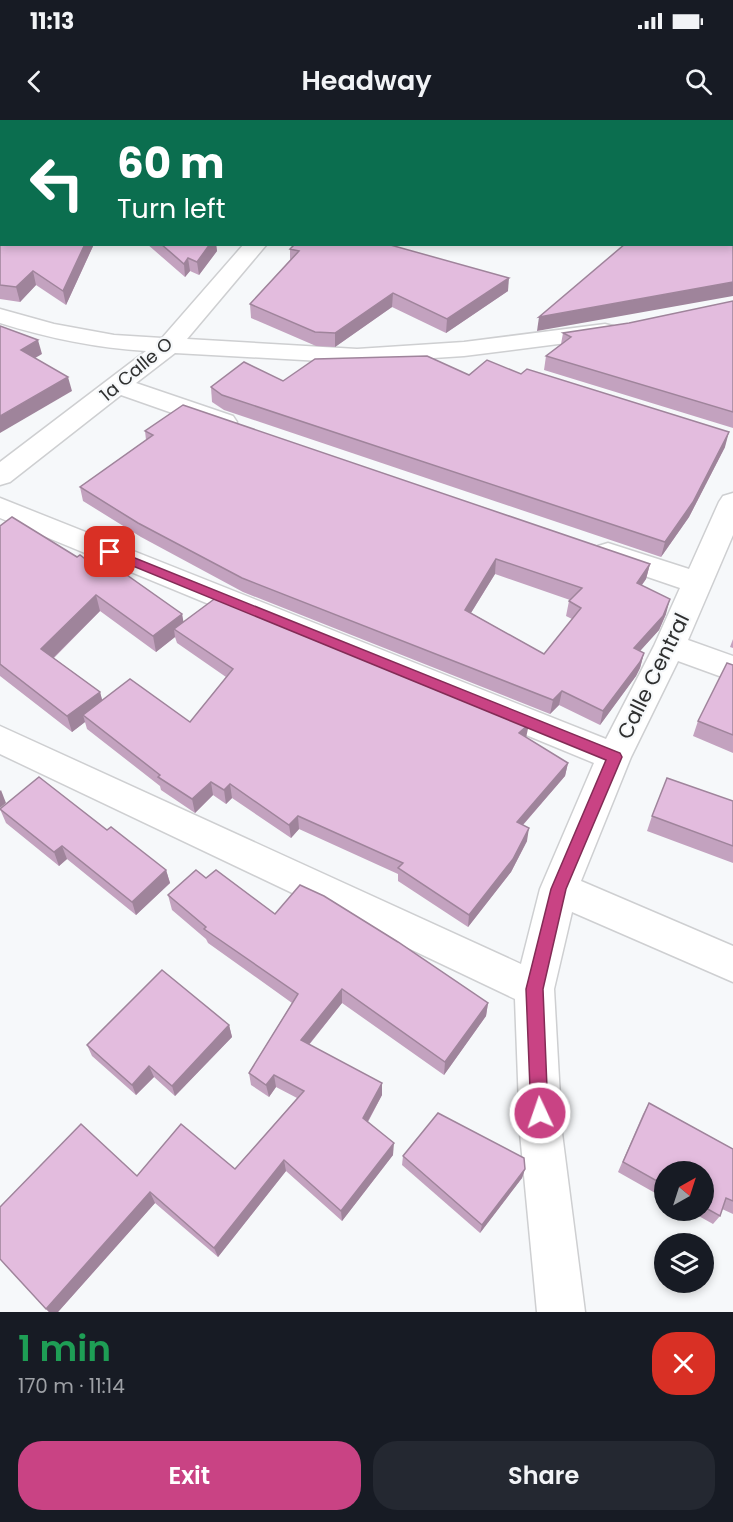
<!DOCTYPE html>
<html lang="en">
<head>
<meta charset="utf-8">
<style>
  :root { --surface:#171b24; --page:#242831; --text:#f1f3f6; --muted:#9ea1a6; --accent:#c94384 }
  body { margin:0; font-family:Poppins,sans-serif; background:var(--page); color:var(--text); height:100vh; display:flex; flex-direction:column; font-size:22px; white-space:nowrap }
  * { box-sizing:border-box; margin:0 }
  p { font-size:20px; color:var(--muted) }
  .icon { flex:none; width:33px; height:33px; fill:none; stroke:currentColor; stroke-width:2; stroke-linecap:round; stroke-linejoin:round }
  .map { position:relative; height:1192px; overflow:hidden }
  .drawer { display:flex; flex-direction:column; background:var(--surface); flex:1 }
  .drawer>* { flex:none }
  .banner { position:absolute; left:0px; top:0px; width:734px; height:126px; box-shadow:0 3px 9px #0003; background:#0b6e4f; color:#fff; overflow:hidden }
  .needle { width:39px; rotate:39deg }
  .fabs { position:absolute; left:654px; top:1041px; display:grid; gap:12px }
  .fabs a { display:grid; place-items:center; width:60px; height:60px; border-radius:50%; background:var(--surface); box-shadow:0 3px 9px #0003; font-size:30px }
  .pin { position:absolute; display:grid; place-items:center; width:51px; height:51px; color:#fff; margin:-26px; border-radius:12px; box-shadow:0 3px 9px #0006 }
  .me { position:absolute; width:66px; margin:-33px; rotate:357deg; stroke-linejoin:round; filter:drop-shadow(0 0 4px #0008) }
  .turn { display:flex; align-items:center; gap:21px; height:126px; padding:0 18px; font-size:27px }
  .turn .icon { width:78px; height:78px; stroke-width:2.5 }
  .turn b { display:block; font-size:42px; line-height:51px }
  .round { display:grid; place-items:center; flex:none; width:63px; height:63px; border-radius:24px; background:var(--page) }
  .head { display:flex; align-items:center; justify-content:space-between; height:102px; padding:0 18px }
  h1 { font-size:36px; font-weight:600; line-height:45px; color:#1e9e55 }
  .action { display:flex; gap:12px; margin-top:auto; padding:12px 18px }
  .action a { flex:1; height:69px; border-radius:24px; background:var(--accent); color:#fff; font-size:24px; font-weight:600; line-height:69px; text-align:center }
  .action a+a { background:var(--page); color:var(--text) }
  .status { display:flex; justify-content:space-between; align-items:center; height:42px; padding:0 30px; background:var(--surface); direction:ltr }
  .status svg { height:16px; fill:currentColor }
  header { display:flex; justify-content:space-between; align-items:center; height:78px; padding:0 18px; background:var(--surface); font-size:27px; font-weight:600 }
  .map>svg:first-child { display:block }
</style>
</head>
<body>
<div class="status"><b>11:13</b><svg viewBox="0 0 49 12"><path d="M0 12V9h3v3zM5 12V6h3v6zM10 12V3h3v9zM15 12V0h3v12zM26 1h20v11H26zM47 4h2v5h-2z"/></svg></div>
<header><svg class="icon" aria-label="back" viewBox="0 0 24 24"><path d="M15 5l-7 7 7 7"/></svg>Headway<svg class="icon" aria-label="search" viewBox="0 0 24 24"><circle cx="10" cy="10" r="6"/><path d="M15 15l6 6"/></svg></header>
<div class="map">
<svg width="733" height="1192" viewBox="0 0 733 1192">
  <rect width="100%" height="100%" fill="#f6f8fa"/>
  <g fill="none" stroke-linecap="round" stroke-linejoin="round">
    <defs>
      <g id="minor">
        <polygon points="98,0 126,0 127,2 99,2"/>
        <polygon points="294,0 312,0 293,2"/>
        <rect x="0" y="56" width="2" height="12"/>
        <polygon points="733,57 733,70 732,70 732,57"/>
        <path d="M 244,124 L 267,124 L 187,219 L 357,229 L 464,222 L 605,204 L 613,206 L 617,211 L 613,216 L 605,218 L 464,236 L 357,243 L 175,233 L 136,263 L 233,296 L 237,302 L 233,308 L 224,310 L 215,308 L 121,275 L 10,362 L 0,365 L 0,342 L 146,231 C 96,228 48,218 0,203 L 0,189 L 54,204 L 114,215 L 162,218 Z"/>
        <polygon points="733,373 733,415 688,520 733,536 733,561 678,541 631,637 581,761 733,826 733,862 572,792 554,869 562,1013 585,1192 537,1192 520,1013 515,879 0,634 0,606 521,844 540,769 594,643 0,398 0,378 606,619 654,526 680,468 598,440 593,433 598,426 608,423 689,449 719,382 723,376"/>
      </g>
    </defs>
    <use href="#minor" stroke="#cecfd1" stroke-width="3"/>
    <use href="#minor" fill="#fff" fill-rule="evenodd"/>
  </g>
  <g fill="#c3a2bf" fill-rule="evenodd">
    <polygon points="0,76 2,124 94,124 66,185 36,165 20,182 0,179"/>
    <polygon points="147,124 216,124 217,131 199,155 190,151 185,157"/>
    <polygon points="290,129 508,171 446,213 392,187 335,227 316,226 251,198 250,184 290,140"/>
    <polygon points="733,181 733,308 544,250 546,236 561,224 563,213 629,203"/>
    <polygon points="521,254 725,327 689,397 661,437 224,290 212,282 211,267 283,261"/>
    <path d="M 145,311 L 650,444 L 646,459 L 642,465 L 666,494 L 659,510 L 640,531 L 644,533 L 640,548 L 636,556 L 600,605 L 559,585 L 550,594 L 243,472 L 141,417 L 83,381 L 80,367 L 146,320 ZM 495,454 L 570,480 L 569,481 L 566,496 L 572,499 L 544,534 L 471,493 Z"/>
    <path d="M 0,406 L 77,437 L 182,494 L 183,502 L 526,618 L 568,643 L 565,656 L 523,705 L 527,721 L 511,752 L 468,807 L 398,761 L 398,754 L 299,709 L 291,718 L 232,678 L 226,684 L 213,675 L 195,693 L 161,670 L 160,666 L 87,609 L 85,602 L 72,612 L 0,556 ZM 100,491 L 156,532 L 175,517 L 177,523 L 226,557 L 190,602 L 102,580 L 100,572 L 54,538 Z"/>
    <polygon points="733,519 733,528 730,527"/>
    <polygon points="733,545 733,633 693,616 698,601"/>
    <polygon points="733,681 733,743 647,711 652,696"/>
    <polygon points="0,689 107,710 166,750 170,763 136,795 67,739 59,746 6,703"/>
    <polygon points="206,758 275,794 488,883 486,896 444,955 342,883 309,925 382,975 368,1002 393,1035 342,1101 286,1051 218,1137 155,1083 58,1192 49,1192 0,1139 137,1056 235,1049 297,978 276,967 269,977 251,965 249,953 292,883 208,823 206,819 172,790 168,775"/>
    <polygon points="229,905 232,917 175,976 154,957 136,975 92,936 87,925"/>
    <polygon points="649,983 733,1029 733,1094 722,1089 720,1096 713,1104 688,1090 704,1090 704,1052 664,1052 664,1078 618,1052 643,994"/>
    <polygon points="403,1036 525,1049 522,1058 480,1113 402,1045"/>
  </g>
  <g fill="#9f849b">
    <polygon points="53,0 83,0 80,2 50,2"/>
    <polygon points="2,24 2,38 0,39 0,25"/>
    <polygon points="85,124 94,124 66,185 63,171"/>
    <polygon points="210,124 216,124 217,131 199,155 197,142"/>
    <polygon points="188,138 190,151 185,157 184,144"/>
    <polygon points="33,151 36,165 20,182 16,167"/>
    <polygon points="509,158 508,171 446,213 447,199"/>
    <polygon points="733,162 733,176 537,211 539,197"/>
    <polygon points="393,173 392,187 335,227 335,213"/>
    <polygon points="38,220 42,234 25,244 21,230"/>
    <polygon points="68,257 72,271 0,313 0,296"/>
    <polygon points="729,312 725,327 689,397 661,437 665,422"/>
    <polygon points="496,439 495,454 464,504 465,490"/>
    <polygon points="650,444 646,459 633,477 637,463"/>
    <polygon points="96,475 100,491 47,544 41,529"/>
    <polygon points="670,479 666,494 659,510 630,542 634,528"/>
    <polygon points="182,494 185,510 174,509 175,517 156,532 153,516"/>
    <polygon points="644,533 640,548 636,556 600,605 603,591"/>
    <polygon points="562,571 559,585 550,594 553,580"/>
    <polygon points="100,572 104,587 83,595 85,602 72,612 67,596"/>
    <polygon points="529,604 526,618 519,613"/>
    <polygon points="568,643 565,656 514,715 517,702"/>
    <polygon points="211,662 213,675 195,693 192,679"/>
    <polygon points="230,664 232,678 226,684 224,670"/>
    <polygon points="1,670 6,683 0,688 0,671"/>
    <polygon points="298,696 299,709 291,718 289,705"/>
    <polygon points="529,708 527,721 511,752 468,807 469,795"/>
    <polygon points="62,726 67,739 59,746 54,732"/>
    <polygon points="166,750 170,763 136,795 132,782"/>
    <polygon points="342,869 342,883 302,933 301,920"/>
    <polygon points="488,883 486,896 444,955 445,942"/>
    <polygon points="229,905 232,917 175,976 172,966"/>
    <polygon points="149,946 154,957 136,975 132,965"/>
    <polygon points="274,955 276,967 269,977 266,965"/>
    <polygon points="382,963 382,975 363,1010 363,998"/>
    <polygon points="394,1023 393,1035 342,1101 341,1091"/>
    <polygon points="284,1040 286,1051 218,1137 214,1128"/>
    <polygon points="525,1049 522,1058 480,1113 482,1105"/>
    <polygon points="150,1072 155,1083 58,1192 49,1192 46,1189"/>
  </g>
  <g fill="#e3bcde" stroke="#9f849b" stroke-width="1.5" fill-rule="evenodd">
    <polygon points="0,0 53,0 50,2 2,2 2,24 0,25"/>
    <polygon points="429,0 699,0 700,2 427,2"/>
    <polygon points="732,69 733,69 733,162 539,197 625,124 732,124"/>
    <polygon points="0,76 2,77 2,124 85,124 63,171 33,151 16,167 0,165"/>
    <polygon points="161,124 210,124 197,142 188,138 184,144"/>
    <polygon points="295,124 387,124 509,158 447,199 393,173 335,213 315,212 250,184 299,131 290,129"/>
    <polygon points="733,181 733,292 546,236 571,217 563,213 629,203"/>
    <polygon points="0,206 38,220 21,230 68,257 0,296"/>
    <polygon points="427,236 469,255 487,240 521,254 527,249 729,312 693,382 665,422 222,275 211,267 244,242 283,261 315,239"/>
    <path d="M 183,285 L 650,444 L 637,463 L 670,479 L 663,496 L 634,528 L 644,533 L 640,542 L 603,591 L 562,571 L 553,580 L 242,458 L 138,403 L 80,367 L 153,315 L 145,311 ZM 496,439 L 582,468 L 569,481 L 581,488 L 544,534 L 465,490 Z"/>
    <polygon points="12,397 77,437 80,435 88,441 97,434 182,494 153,516 96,475 41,529 100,572 67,596 0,544 0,406"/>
    <polygon points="217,477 529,604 519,613 568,643 517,702 529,708 513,739 469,795 398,748 403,743 298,696 289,705 230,664 224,670 211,662 192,679 158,657 160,655 83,595 130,559 190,602 233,549 174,509"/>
    <polygon points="727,543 733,545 733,615 698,601"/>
    <polygon points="39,657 107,710 111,707 166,750 132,782 62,726 54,732 0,689"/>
    <polygon points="667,658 733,681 733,726 652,696"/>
    <polygon points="196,750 206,758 216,750 275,794 300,765 324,776 398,822 488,883 445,942 342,869 301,920 382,963 363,998 394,1023 341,1091 284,1040 214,1128 150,1072 46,1189 0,1139 0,1087 81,1004 137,1056 181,1004 235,1049 304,971 274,955 266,965 249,953 298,874 204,809 206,807 168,775"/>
    <polygon points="162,850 229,905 172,966 149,946 132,965 87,925"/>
    <polygon points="649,983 733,1029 733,1081 726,1078 720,1096 704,1087 704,1052 664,1052 664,1065 623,1042"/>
    <polygon points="438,993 524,1038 525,1049 482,1105 403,1036"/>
  </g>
  <polygon fill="#c94384" stroke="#832c56" stroke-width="1.5" points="110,428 620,633 622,637 566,769 543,869 548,993 546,999 540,1001 534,999 531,993 526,869 551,769 606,640 106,435 106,429"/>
  <g text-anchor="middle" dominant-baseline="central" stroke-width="4.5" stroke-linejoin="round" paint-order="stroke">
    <g font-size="18" fill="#2f3030" stroke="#f6f8fa">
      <text transform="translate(136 249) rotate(-40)">1a Calle O</text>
    </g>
    <g font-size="21" fill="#2f3030" stroke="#f6f8fa">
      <text transform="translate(653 556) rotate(-64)">Calle Central</text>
    </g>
  </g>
</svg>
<div class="fabs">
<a><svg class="needle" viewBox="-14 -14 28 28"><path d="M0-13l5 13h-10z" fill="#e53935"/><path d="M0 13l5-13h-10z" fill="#9ea1a6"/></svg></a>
<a><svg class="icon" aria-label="layers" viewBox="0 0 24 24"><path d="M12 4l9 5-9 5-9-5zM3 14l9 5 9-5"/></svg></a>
</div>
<div class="pin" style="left:110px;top:432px;background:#d93025"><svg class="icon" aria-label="arrive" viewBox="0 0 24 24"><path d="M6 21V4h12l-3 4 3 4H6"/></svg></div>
<svg class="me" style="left:540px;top:993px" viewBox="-20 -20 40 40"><circle r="17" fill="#c94384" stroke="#fff" stroke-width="3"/><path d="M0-11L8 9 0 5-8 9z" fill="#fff"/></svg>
<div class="banner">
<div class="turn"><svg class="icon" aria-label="left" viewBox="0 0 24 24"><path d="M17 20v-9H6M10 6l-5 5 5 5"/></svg><div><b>60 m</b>Turn left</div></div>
</div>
</div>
<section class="drawer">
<div class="head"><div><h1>1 min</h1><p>170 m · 11:14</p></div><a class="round" style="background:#d93025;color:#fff"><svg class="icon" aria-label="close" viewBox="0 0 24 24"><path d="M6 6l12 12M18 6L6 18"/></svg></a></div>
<div class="action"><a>Exit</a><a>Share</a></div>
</section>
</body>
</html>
